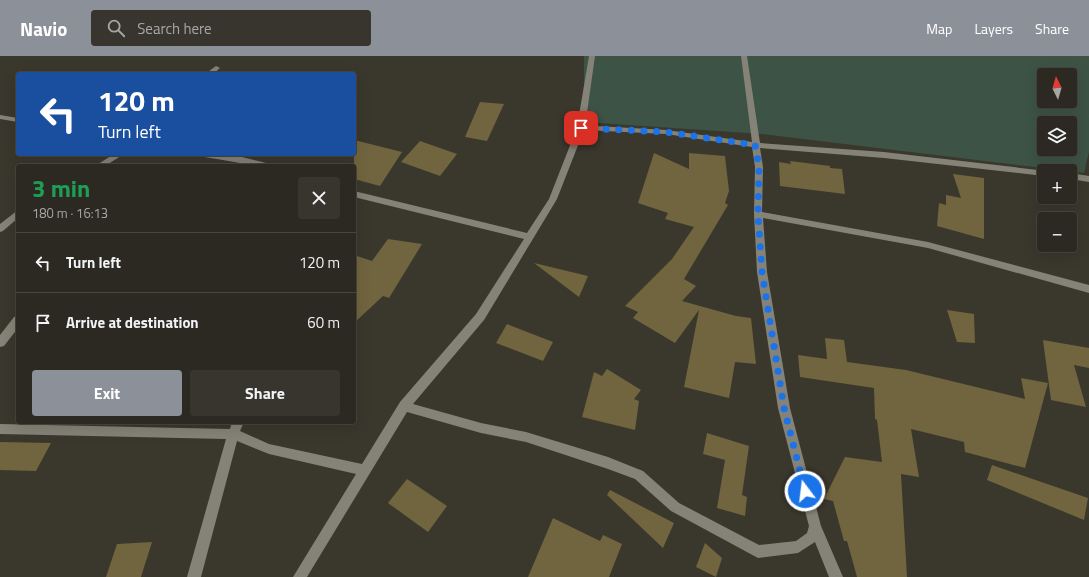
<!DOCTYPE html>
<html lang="en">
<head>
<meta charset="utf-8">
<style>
  :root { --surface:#2c2922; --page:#38352f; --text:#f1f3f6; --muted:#a6a6a5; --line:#484540; --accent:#8c9099 }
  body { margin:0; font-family:"Titillium Web",sans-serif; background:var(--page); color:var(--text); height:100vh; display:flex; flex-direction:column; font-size:15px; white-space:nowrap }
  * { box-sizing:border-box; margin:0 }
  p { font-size:13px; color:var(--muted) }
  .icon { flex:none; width:22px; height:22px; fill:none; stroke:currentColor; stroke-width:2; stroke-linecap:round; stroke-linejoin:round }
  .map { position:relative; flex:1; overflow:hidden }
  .details { position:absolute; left:16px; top:108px; width:340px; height:260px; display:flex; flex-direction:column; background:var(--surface); border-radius:4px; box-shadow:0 4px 16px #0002,0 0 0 1px var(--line) }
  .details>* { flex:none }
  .top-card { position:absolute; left:16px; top:16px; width:340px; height:84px; border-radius:4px; box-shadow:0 4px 16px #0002,0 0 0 1px var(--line); background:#1a4fa0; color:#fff; overflow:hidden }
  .needle { width:26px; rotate:355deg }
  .fabs { position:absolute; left:1037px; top:12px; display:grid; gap:8px }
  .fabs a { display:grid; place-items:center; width:40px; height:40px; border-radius:4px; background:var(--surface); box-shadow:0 4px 16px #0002,0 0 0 1px var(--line); font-size:20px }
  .pin { position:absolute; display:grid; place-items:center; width:34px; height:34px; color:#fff; margin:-17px; border-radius:8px; box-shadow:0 2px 6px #0006 }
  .me { position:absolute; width:44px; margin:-22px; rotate:345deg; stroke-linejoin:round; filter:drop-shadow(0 0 3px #0008) }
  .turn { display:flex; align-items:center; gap:14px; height:84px; padding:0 16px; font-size:18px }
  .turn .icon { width:52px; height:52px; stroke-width:2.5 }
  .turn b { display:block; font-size:28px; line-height:34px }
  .round { display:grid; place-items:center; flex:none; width:42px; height:42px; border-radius:4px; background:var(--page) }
  .head { display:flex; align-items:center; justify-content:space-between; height:68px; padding:0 16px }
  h1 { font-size:24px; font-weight:700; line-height:30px; color:#1e9e55 }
  .primary-button { display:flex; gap:8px; margin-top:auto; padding:8px 16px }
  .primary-button a { flex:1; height:46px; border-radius:4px; background:var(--accent); color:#fff; font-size:16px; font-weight:700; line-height:46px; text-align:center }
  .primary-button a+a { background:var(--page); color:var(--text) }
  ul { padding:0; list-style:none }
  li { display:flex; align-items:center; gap:12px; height:60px; padding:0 16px; border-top:1px solid var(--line) }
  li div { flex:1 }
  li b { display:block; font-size:15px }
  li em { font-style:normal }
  header { display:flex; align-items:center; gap:24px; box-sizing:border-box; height:56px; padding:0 20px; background:var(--accent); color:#fff }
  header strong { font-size:19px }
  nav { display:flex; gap:22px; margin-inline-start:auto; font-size:14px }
  .search { width:280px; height:36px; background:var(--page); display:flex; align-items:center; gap:10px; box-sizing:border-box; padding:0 14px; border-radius:4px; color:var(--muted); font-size:15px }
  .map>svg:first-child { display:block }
</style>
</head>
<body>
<header>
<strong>Navio</strong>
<div class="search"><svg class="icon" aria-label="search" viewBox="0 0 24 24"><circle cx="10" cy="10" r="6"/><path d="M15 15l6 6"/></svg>Search here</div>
<nav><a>Map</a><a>Layers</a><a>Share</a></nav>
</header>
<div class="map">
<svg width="1089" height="521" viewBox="0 0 1089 521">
  <rect width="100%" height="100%" fill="#3a372d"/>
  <path fill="#3d5346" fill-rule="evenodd" d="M 584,0 L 1089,0 L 1089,96 L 1084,117 L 762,78 L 584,66 ZM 1044,19 L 1070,19 L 1070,45 L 1044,45 ZM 1044,67 L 1070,67 L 1070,93 L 1044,93 Z"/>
  <g fill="#70653e">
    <polygon points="480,46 504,48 487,85 465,81"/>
    <polygon points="354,84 402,96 380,130 354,123"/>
    <polygon points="420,85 457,98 440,120 401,106"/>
    <polygon points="654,97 689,113 689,97 725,100 729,135 725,147 728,149 684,223 696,230 682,245 736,260 751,262 756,308 735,306 729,342 684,331 699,254 675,287 633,262 638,256 625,250 672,203 694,171 665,163 668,157 638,147"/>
    <polygon points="790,105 830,110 830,112 842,113 845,138 780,130 779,106 791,108"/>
    <polygon points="953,118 984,122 984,183 937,170 939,147 946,149 946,139 961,142"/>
    <polygon points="388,183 422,188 389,242 383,240 354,267 354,199 372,205"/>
    <polygon points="534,207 588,220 579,241"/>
    <polygon points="947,254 974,258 975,287 957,286"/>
    <polygon points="507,268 553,286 543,305 496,287"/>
    <polygon points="825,282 844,284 847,306 906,314 1025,343 1021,322 1048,327 1025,412 965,396 964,386 911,373 919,421 901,418 907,521 857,521 847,485 844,485 833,445 824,443 845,401 882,406 877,364 875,363 874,332 800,321 798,299 827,303"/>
    <polygon points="1043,284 1089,292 1089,312 1074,309 1086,351 1051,344"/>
    <polygon points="607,313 641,334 634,343 639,345 635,374 582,361 594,316 602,320"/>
    <polygon points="707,377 749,390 742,439 747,441 745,460 717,452 725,404 703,398"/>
    <polygon points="0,386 51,387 36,415 0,414"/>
    <polygon points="992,409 1088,442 1084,464 987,424"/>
    <polygon points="407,423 447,450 428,476 388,447"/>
    <polygon points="610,434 674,467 663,492 607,439"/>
    <polygon points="553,462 600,485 603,479 622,488 609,521 528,521"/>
    <polygon points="152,486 141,521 106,521 117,488"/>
    <polygon points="705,487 722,502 716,521 696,511"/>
  </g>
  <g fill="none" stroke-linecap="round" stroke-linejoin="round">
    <polygon fill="#858277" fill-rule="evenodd" points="589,0 595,0 585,71 581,73 577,71"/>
    <g fill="#858277" fill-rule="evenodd">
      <path d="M 741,0 L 747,0 L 760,87 L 884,96 L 1047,115 L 1044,115 L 1044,120 L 884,102 L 760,92 L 763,111 L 762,156 L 928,186 L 1089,229 L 1089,237 L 928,192 L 763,162 L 767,216 L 790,352 L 821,470 L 843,521 L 829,521 L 815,486 L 798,497 L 758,502 L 671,455 L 635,423 L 608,413 L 526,386 L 481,377 L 407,356 L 307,521 L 293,521 L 356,418 L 269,398 L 237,385 L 201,521 L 187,521 L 226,383 L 0,378 L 0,368 L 230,373 L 232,366 L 244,366 L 240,375 L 269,388 L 362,408 L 400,346 L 476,258 L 524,183 L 354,141 L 354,135 L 527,177 L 549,143 L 578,69 L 666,74 L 752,86 ZM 584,74 L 666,78 L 752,91 L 755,111 L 754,158 L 757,216 L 778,352 L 809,470 L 807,477 L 796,485 L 759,489 L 679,447 L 643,415 L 608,401 L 526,376 L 481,367 L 413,348 L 484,264 L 557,143 Z"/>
      <polygon points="216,10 220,12 213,18 205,18"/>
      <polygon points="0,59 18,62 18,66 0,63"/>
      <polygon points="114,98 124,98 105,110 95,110"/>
      <path d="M 200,98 L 234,99 L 270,108 L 271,110 C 249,110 226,104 204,101 Z"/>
      <polygon points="1070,117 1089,120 1089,126 1070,123"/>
      <polygon points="18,154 18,162 3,175 0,176 0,168"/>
      <polygon points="18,260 18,272 4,290 0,291 0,279 14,261"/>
    </g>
  </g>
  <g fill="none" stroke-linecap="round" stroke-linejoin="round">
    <polyline stroke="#1a73e8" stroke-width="7" stroke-dasharray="0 12.6" points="581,72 666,76 755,89 759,111 758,158 762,216 784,352 805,435"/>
  </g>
</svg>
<div class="fabs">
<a><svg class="needle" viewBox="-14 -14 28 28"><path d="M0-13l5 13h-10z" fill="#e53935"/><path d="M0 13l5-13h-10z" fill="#a6a6a5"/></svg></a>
<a><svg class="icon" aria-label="layers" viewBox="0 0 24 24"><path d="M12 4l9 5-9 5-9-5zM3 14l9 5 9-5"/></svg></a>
<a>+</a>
<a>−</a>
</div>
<div class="pin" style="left:581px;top:72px;background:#d93025"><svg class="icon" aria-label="arrive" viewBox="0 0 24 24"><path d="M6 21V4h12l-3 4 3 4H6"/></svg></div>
<svg class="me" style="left:805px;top:435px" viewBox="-20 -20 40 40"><circle r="17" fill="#1a73e8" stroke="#fff" stroke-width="3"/><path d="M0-11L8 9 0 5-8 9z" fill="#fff"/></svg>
<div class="top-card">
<div class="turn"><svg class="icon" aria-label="left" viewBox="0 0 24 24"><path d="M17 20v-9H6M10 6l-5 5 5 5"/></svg><div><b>120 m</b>Turn left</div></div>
</div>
<section class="details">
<div class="head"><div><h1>3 min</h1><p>180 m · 16:13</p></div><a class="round"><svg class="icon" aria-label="close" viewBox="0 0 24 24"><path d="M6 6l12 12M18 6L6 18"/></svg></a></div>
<ul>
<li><svg class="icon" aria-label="left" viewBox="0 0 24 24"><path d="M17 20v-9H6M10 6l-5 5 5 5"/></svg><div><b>Turn left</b></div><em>120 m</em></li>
<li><svg class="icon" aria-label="arrive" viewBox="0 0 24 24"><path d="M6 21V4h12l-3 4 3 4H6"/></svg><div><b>Arrive at destination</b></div><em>60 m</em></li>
</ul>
<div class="primary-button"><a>Exit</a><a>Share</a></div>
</section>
</div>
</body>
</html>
